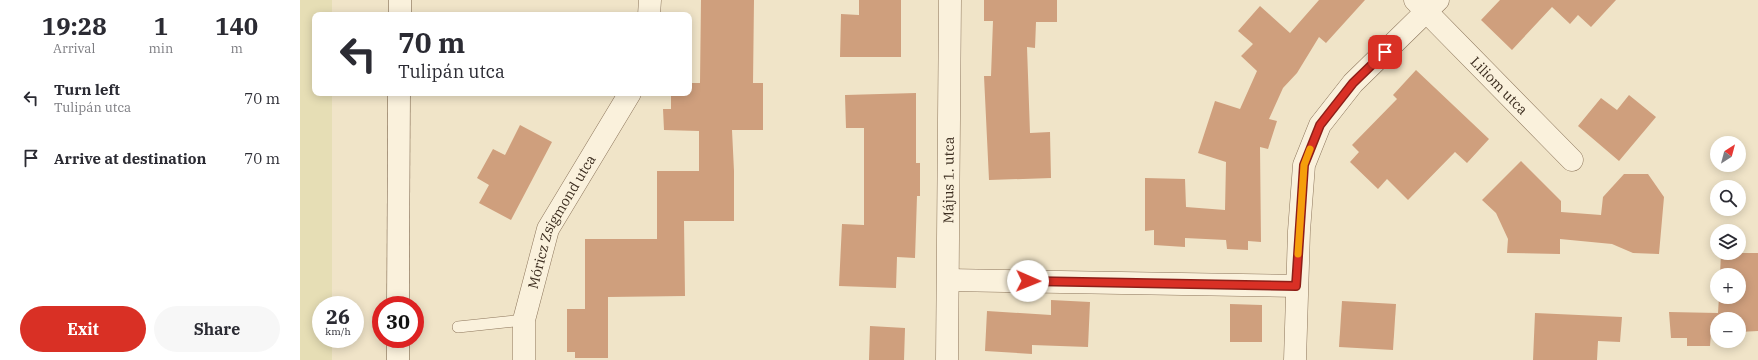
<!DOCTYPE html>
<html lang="en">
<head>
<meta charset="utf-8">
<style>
  :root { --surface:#fff; --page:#f7f7f7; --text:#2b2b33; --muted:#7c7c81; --accent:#d93025 }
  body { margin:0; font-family:"IBM Plex Serif",serif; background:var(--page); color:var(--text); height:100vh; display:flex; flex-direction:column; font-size:15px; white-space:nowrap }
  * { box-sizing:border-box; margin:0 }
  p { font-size:13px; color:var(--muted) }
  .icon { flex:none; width:22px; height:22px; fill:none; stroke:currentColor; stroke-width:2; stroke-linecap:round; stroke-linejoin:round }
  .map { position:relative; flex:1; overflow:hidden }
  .sheet { display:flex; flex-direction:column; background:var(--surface); width:300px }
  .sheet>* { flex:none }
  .guide { position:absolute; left:12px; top:12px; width:380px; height:84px; border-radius:8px; box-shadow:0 2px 10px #0003; background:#fff; color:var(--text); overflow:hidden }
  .needle { width:26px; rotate:36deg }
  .fabs { position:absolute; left:1410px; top:136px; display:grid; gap:8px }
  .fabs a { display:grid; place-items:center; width:36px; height:36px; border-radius:50%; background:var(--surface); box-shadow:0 2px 10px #0003; font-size:20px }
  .speed { position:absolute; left:12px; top:296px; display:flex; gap:8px; font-size:20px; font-weight:700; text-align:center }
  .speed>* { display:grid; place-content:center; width:52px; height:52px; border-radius:50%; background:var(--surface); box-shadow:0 2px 10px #0003; line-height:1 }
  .speed small { font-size:10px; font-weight:400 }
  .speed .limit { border:6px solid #d22; background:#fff; color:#111 }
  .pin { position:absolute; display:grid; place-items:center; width:34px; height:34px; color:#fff; margin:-17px; border-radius:8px; box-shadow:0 2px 6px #0006 }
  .me { position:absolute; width:44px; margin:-22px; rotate:91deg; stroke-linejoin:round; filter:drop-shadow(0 0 3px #0008) }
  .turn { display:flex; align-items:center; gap:14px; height:84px; padding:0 20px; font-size:18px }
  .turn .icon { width:52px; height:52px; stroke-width:2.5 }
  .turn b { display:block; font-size:28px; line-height:34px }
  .eta { display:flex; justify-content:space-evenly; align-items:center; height:68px; text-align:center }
  .eta b { font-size:24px; font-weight:800; line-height:28px }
  .primary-button { display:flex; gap:8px; margin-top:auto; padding:8px 20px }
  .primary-button a { flex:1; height:46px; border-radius:24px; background:var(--accent); color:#fff; font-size:16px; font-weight:800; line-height:46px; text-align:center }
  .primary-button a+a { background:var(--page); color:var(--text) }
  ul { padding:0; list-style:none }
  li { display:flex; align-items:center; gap:12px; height:60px; padding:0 20px }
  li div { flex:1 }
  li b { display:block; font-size:15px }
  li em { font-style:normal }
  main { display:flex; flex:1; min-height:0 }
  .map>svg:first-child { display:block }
</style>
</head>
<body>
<main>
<section class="sheet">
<div class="eta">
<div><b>19:28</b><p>Arrival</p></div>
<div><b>1</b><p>min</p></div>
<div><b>140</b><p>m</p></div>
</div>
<ul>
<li><svg class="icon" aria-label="left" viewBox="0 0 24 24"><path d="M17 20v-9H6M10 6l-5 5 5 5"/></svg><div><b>Turn left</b><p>Tulipán utca</p></div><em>70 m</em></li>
<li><svg class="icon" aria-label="arrive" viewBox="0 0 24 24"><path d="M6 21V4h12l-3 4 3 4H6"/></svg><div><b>Arrive at destination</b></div><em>70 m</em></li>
</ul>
<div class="primary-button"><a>Exit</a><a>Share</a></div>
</section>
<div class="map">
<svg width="1458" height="360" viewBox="0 0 1458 360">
  <rect width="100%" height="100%" fill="#f0e4c8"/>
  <polygon fill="#e6deb5" points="0,0 32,0 32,15 15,15 15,93 32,93 32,305 21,305 21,339 32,339 32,360 0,360"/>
  <g fill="#cf9f7d">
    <polygon points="401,0 454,0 453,83 463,83 463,130 432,130 434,171 434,221 384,221 385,296 308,297 308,358 275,358 275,352 267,352 267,309 285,309 285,239 357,239 357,171 399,171 399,131 364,130 363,109 371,109 371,93 389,93 389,83 400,83"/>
    <polygon points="559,0 601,0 601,57 540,57 541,14 559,15"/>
    <polygon points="684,0 757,0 757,22 736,22 735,48 727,47 730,133 750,132 751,178 689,180 684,76 691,76 693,21 684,21"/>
    <polygon points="1019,0 1065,0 1026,43 1019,37 997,73 983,88 969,119 977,121 968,149 960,147 961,242 948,241 948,250 927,249 926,240 885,238 885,247 854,245 854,230 845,231 845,178 885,179 886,207 925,210 926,162 898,153 915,101 940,109 957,71 941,56 953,44 938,31 960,6 990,33"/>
    <polygon points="1200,0 1316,0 1291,27 1278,15 1270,24 1252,7 1212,50 1181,20"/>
    <polygon points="1116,70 1189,139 1167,163 1155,152 1108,200 1087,179 1078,189 1050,162 1059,152 1052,145 1097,99 1093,95"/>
    <polygon points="616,93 616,163 620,163 620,196 617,196 615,258 597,257 596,288 539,286 542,224 564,225 564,128 546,128 545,95"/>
    <polygon points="1329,95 1356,117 1319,161 1278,126 1301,98 1317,110"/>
    <polygon points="220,125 252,142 211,220 179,203 189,185 177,178 193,149 205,155"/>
    <polygon points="1221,161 1261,201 1261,212 1301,215 1303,197 1324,174 1348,174 1364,197 1359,254 1333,253 1312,244 1260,239 1260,254 1207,253 1208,239 1196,213 1182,200"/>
    <polygon points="1421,253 1458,253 1458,331 1439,332 1439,319 1417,319 1417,333 1411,333 1410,346 1387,346 1387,338 1371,338 1369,312 1418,313 1419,297 1439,297 1439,275 1420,275"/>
    <polygon points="751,300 790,302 788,347 732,345 732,354 685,351 687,311 751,315"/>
    <polygon points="1042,301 1096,304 1093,350 1039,347"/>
    <polygon points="930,304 962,305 962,342 930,342"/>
    <polygon points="1235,313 1322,317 1320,342 1298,341 1297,360 1233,360"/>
    <polygon points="570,326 605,328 604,360 569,360"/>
  </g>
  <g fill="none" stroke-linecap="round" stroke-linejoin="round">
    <defs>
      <polyline id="service" points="158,327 224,320"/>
      <g id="minor">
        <path id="s1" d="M 1115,0 L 1272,160"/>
        <polyline points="349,15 350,0"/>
        <polyline points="649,280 996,286"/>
        <path id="s2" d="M 224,360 L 224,320 L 248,229 L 330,93"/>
        <path id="s3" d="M 647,360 L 650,0"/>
        <polyline points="995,360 999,231 1004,165 1020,125 1053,83 1138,0"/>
      </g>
      <g id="secondary">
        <polyline points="100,15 100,0"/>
        <polyline points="98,305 99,93"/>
        <polyline points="98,360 98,339"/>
      </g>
    </defs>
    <use href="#service" stroke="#8d765c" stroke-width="12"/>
    <use href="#minor" stroke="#8d765c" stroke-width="23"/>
    <use href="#secondary" stroke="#6f573f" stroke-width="23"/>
    <use href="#service" stroke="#faf1dc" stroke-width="11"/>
    <use href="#minor" stroke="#faf1dc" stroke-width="22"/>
    <use href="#secondary" stroke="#faf1dc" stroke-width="22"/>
  </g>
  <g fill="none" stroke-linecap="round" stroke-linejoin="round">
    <defs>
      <polyline id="route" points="728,281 996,286 1004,165 1020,125 1053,83 1085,52"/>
    </defs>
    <use href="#route" stroke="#8d1f18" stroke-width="10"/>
    <use href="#route" stroke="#d93025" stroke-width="7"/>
    <polyline stroke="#f59e0b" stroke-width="7" points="998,254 1004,165 1010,149"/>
  </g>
  <g text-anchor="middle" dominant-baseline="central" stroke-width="3.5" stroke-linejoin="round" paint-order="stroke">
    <g font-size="14" fill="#3d2e20" stroke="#f7eed8">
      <text stroke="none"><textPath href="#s1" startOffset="120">Liliom utca</textPath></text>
      <text stroke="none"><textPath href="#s3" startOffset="180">Május 1. utca</textPath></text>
      <text stroke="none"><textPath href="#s2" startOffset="146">Móricz Zsigmond utca</textPath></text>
    </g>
  </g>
</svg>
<div class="fabs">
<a><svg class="needle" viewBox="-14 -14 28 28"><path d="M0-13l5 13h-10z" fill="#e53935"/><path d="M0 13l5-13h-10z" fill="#7c7c81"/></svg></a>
<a><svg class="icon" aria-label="search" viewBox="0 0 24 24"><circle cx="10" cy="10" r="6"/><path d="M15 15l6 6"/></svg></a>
<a><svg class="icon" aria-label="layers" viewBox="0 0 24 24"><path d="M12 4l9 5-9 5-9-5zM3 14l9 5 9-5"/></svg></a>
<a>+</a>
<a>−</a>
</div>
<div class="speed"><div>26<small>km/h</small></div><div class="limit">30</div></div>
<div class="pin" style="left:1085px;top:52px;background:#d93025"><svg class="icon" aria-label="arrive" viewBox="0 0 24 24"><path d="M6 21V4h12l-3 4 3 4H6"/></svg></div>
<svg class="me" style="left:728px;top:281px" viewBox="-20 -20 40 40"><circle r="19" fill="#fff"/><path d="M0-13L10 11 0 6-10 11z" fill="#d93025"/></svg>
<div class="guide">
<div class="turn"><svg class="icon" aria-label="left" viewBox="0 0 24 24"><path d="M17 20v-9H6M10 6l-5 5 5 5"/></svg><div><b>70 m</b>Tulipán utca</div></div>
</div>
</div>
</main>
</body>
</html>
